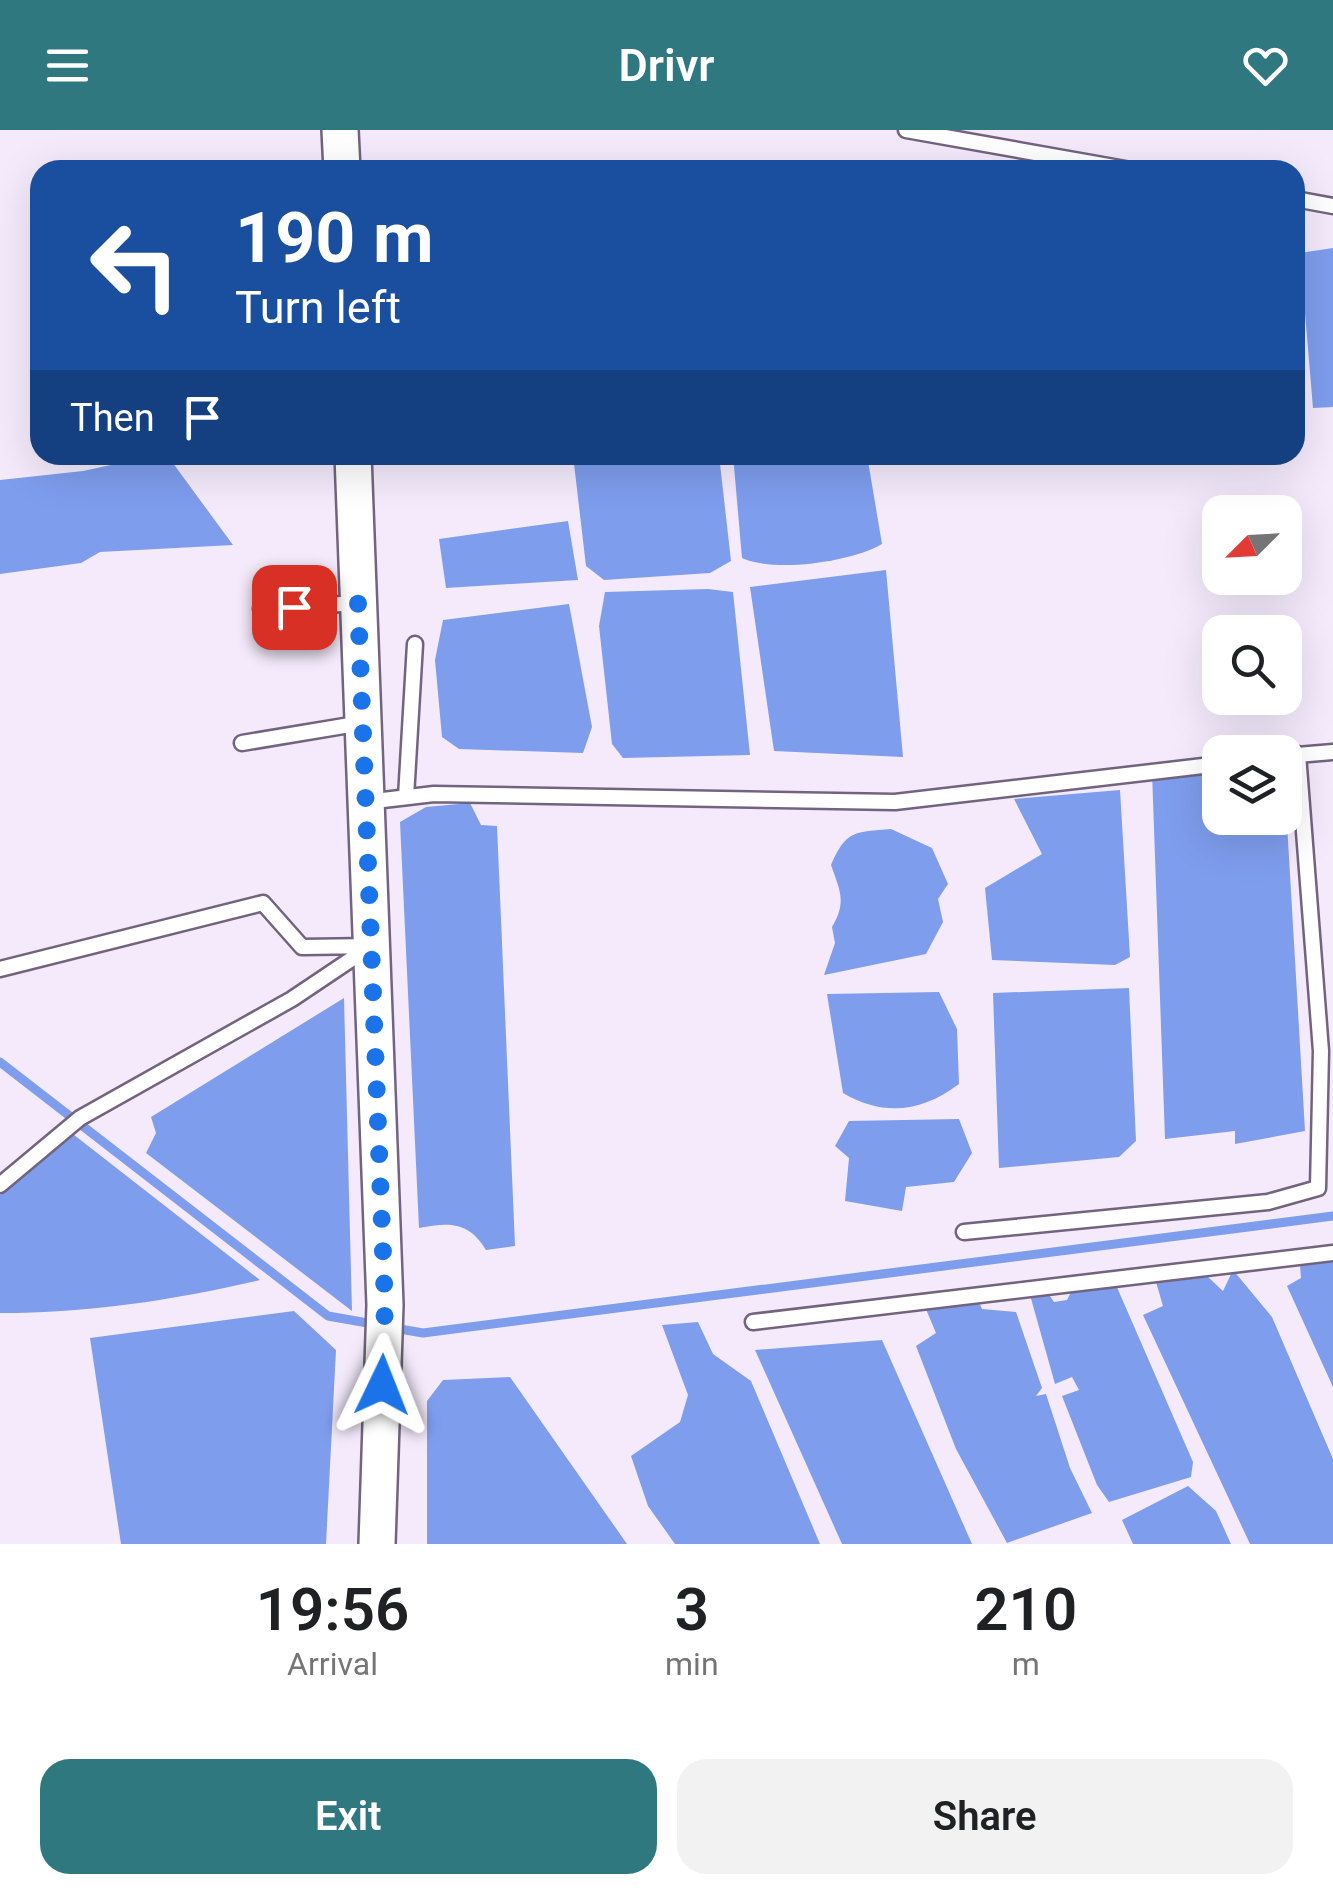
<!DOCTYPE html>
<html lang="en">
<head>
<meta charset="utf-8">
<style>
  :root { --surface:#fff; --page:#f2f2f2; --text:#202124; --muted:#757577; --accent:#2f787f }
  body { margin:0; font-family:Roboto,sans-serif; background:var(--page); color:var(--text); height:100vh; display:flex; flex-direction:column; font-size:38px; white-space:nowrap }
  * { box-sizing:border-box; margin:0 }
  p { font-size:32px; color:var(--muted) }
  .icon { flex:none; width:55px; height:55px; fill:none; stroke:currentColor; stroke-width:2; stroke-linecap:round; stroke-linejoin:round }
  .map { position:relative; height:1414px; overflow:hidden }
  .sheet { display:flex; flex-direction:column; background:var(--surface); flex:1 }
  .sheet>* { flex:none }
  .hud { position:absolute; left:30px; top:30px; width:1275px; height:305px; border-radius:30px; box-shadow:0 10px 40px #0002; background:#1a4fa0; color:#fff; overflow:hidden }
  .needle { width:65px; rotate:246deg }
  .controls { position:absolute; left:1202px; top:365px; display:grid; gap:20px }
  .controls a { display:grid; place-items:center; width:100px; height:100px; border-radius:20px; background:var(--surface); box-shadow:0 10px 40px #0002; font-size:50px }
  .pin { position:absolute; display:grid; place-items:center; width:85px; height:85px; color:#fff; margin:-42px; border-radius:20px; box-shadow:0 5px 15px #0006 }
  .me { position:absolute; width:110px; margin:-55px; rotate:2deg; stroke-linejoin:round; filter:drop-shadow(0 0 8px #0008) }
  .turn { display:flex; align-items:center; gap:35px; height:210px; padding:0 40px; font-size:45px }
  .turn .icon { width:130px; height:130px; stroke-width:2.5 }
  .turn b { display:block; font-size:70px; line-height:85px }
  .then { display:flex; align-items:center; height:95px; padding:0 40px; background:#0003; gap:20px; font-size:38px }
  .eta { display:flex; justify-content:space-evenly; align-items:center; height:170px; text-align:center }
  .eta b { font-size:60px; font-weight:600; line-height:70px }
  .cta { display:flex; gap:20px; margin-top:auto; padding:20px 40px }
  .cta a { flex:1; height:115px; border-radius:30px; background:var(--accent); color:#fff; font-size:40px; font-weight:600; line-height:115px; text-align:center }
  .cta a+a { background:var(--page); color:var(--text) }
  header { display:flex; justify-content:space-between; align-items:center; height:130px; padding:0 40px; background:var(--accent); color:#fff; font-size:45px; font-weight:600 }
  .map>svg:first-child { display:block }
</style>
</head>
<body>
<header><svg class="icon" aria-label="menu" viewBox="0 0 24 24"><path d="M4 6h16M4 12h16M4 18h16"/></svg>Drivr<svg class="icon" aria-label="heart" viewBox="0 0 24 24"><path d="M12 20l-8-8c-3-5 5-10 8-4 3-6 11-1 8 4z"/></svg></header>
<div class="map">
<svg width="1333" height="1414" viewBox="0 0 1333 1414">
  <rect width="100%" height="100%" fill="#f4eafc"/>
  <g fill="#7e9ded">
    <polygon points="1333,118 1333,277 1313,278 1300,123"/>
    <polygon points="157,325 167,325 233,415 100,422 81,433 0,444 0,350 83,341"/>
    <polygon points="573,325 719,325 731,431 710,443 604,450 586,436"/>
    <path d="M 733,325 L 867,325 L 882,414 C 851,432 775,443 742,428 Z"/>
    <polygon points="568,391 578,450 446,458 439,409"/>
    <polygon points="886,440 903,627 774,621 750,457"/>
    <polygon points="708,459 733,462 750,625 623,628 612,614 599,496 605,462"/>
    <polygon points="569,474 592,597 583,623 459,619 442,607 435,530 443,490"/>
    <polygon points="1220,638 1220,688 1285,688 1285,659 1305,1001 1235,1014 1235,1001 1165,1009 1152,642"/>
    <polygon points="1120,660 1130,827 1115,835 992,830 985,758 1042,724 1014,669"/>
    <path d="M 470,673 L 481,695 L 497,696 L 515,1116 L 486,1120 C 469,1092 450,1092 419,1098 L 400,692 L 426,677 Z"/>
    <path d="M 891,699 L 932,718 L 948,754 L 938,769 L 943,792 L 926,824 L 824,845 L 835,813 L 832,797 C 847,772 840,761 831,735 C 846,700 855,702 891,699 Z"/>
    <polygon points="1129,858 1136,1011 1119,1027 999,1038 993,863"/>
    <path d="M 939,862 L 957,899 L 959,954 C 922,982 884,987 843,963 L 827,864 Z"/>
    <polygon points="344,868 352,1181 146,1023 156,1003 151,987"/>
    <polygon points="959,989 972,1023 954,1052 906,1057 902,1081 845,1071 849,1028 835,1016 849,991"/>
    <path d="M 69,1001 L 260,1150 C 174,1170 89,1183 0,1183 L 0,1065 Z"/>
    <polygon points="1333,1131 1333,1257 1287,1156 1301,1148 1300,1135"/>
    <polygon points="1233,1140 1272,1187 1333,1329 1333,1414 1250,1414 1143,1185 1163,1176 1156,1152 1208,1147 1223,1161"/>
    <polygon points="1116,1155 1193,1332 1191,1347 1109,1372 1097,1355 1062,1266 1079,1260 1072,1247 1055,1254 1030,1165 1048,1163 1054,1172 1067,1170 1072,1160"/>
    <polygon points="979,1172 982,1179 1016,1182 1042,1258 1036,1266 1046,1264 1070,1338 1092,1383 1007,1413 956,1319 916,1216 936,1203 925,1177"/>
    <polygon points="294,1181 336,1220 326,1414 121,1414 90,1208"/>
    <polygon points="698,1192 713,1224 751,1251 820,1414 675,1414 648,1376 631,1326 680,1292 688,1265 662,1195"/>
    <polygon points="882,1210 972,1414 842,1414 755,1220"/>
    <polygon points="510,1247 627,1414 427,1414 427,1271 443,1250"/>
    <polygon points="1188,1356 1216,1381 1231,1414 1133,1414 1122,1390"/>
  </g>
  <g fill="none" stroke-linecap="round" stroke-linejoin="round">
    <g stroke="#7e9ded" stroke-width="9">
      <polyline points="0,932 328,1186 379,1195"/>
      <polyline points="394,1198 423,1203 1333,1086"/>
    </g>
    <defs>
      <g id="service">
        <polyline points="906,0 1131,40"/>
        <polyline points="1295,69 1333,76"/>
        <polyline points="261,479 358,473"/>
        <polyline points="242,613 362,593"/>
        <polyline points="1285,626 1333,622"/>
        <polyline points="406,667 415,514"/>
        <polyline points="366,672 434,664 895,672 1220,634"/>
        <polyline points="0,839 263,773 302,817 371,816 292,869 80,988 0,1055"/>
        <polyline points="964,1102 1268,1072 1318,1058 1321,921 1298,624"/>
        <polyline points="753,1192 1333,1123"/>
      </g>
      <g id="tertiary">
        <polyline points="340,0 342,40"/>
        <polyline points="353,325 385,1175 377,1414"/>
      </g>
    </defs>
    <use href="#service" stroke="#72647e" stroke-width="19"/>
    <use href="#tertiary" stroke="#72647e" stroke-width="40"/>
    <use href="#service" stroke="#fff" stroke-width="14"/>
    <use href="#tertiary" stroke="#fff" stroke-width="35"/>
  </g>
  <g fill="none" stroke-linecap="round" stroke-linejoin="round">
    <polyline stroke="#1a73e8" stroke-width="18" stroke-dasharray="0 32.4" points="294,477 358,473 385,1175 382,1255"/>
  </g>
</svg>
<div class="controls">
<a><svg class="needle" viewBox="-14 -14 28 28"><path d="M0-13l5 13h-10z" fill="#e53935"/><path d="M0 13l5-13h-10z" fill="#757577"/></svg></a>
<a><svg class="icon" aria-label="search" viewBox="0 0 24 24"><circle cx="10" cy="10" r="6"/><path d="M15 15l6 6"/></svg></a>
<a><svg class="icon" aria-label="layers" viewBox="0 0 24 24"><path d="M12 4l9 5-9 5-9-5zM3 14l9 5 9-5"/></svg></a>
</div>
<div class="pin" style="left:294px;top:477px;background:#d93025"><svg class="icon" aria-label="arrive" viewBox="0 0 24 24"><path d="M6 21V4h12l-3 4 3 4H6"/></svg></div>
<svg class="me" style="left:382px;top:1255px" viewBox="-20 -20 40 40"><path d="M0-17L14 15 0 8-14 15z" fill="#1a73e8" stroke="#fff" stroke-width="4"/></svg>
<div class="hud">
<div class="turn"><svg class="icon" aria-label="left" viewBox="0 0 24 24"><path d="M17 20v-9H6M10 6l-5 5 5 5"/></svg><div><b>190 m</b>Turn left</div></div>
<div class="then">Then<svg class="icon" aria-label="arrive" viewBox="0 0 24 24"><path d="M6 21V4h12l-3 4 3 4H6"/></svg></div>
</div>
</div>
<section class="sheet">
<div class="eta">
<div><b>19:56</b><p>Arrival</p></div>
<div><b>3</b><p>min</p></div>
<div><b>210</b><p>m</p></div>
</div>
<div class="cta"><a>Exit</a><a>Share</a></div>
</section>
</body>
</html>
